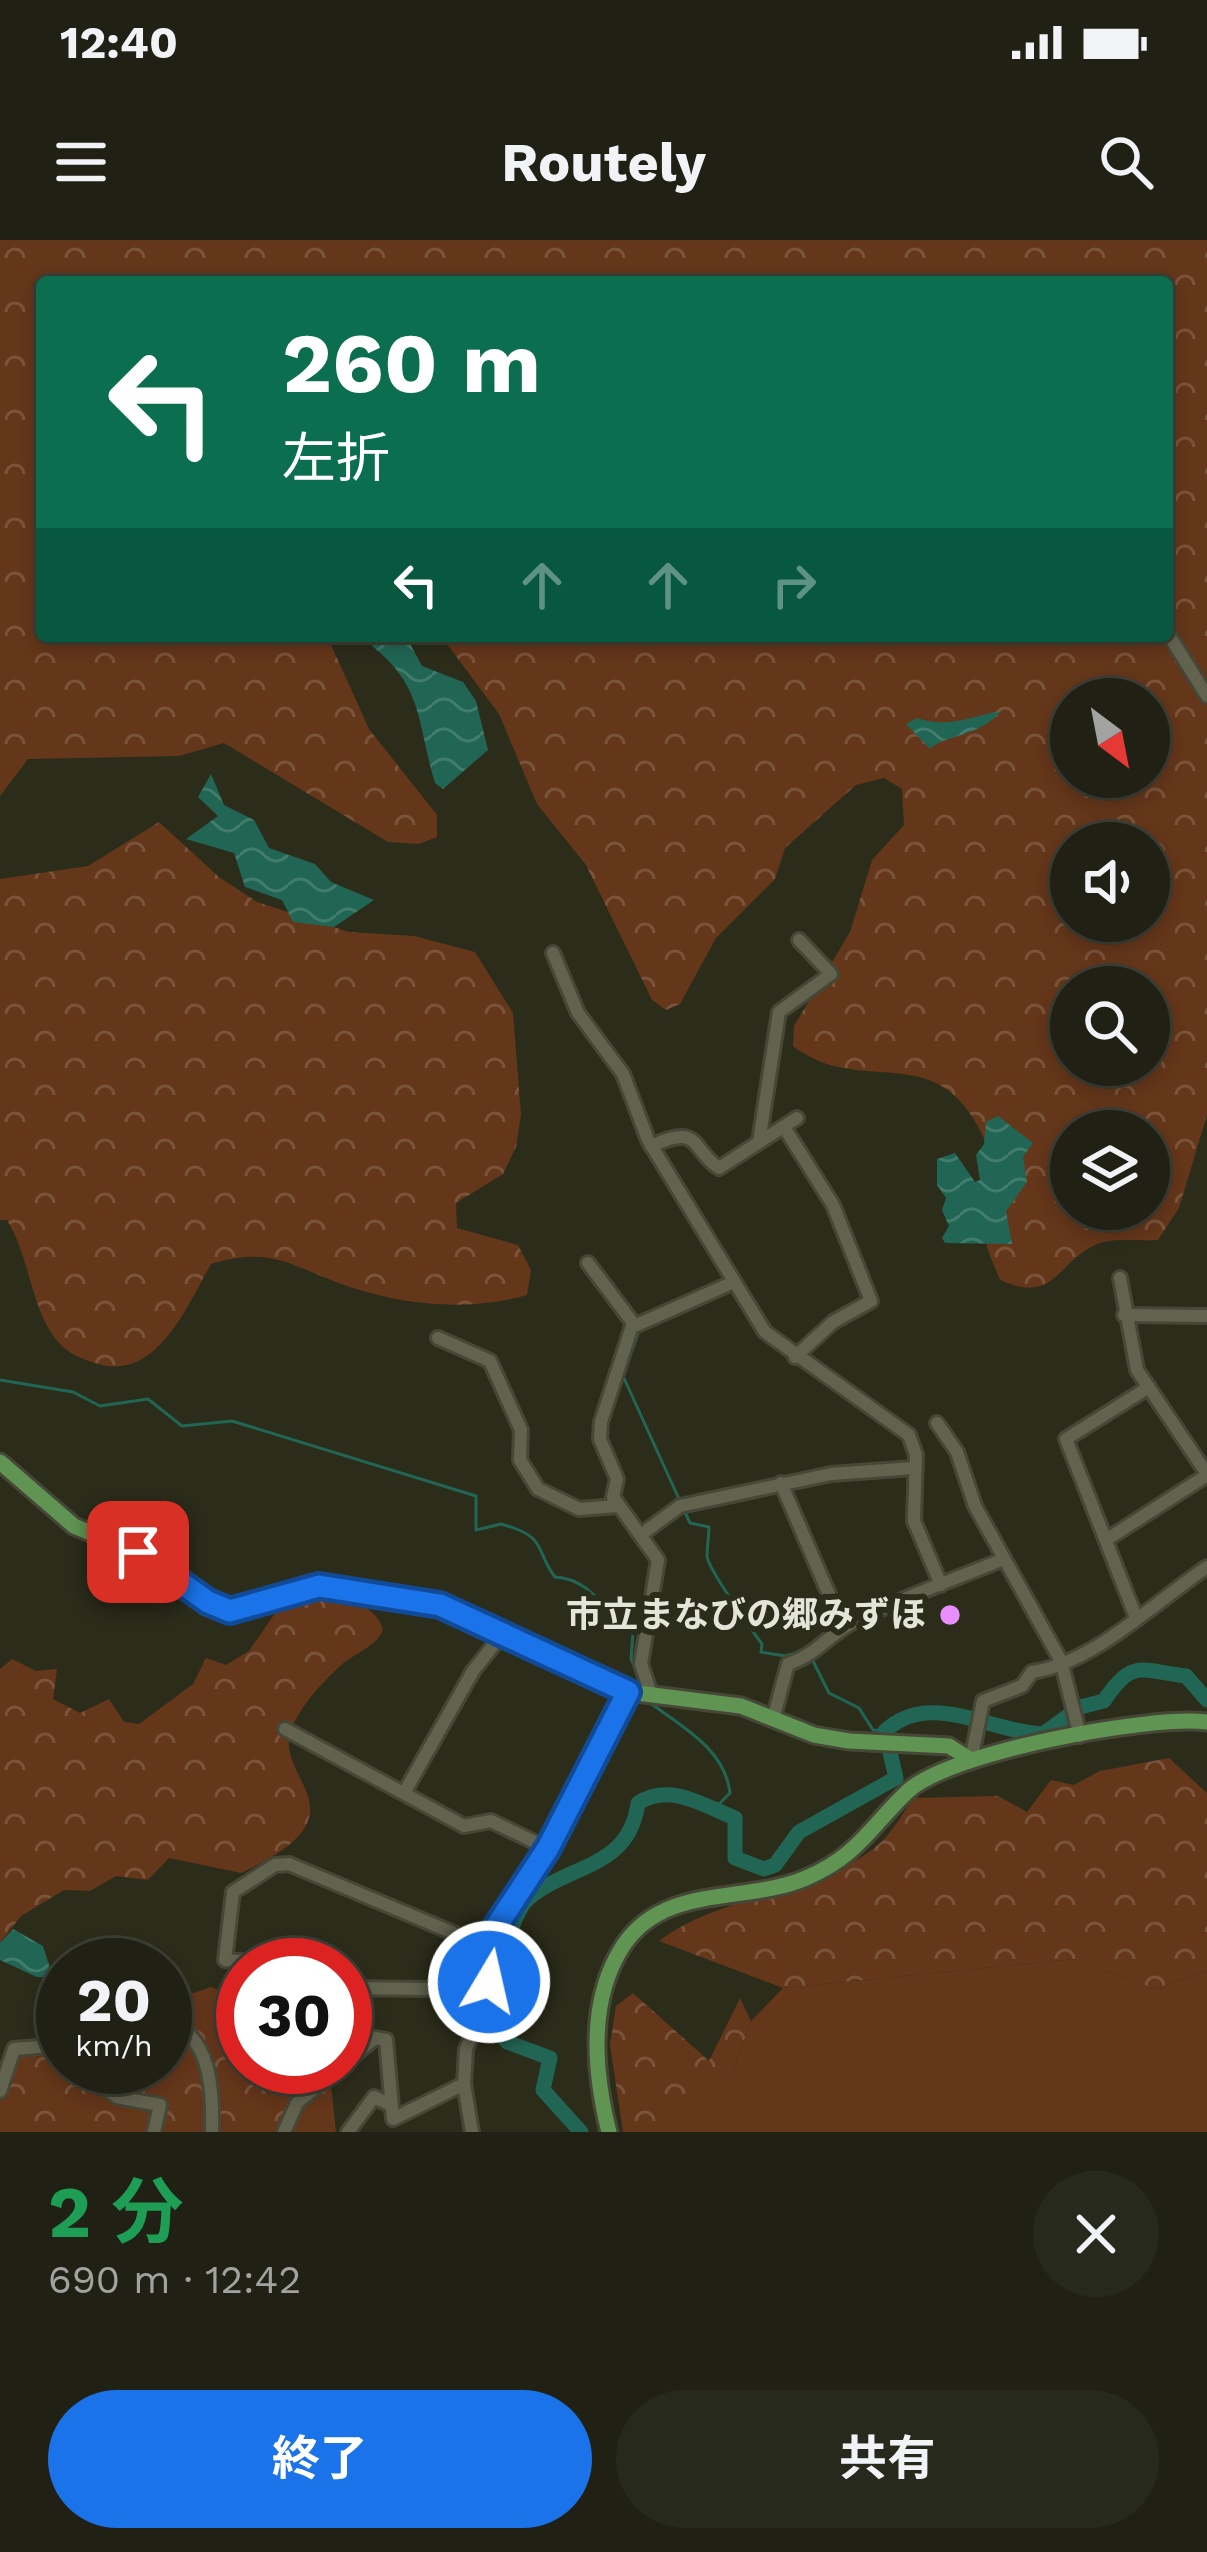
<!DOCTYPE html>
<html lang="ja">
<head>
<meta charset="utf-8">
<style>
  :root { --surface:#202114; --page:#28291d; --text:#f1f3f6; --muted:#a2a3a0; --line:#3d3e34; --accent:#1a73e8 }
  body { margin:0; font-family:"Work Sans","Noto Sans JP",sans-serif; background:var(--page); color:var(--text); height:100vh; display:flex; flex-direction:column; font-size:45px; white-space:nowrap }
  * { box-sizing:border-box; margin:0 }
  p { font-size:39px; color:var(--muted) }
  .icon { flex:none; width:66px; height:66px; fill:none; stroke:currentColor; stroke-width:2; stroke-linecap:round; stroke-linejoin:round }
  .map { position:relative; height:1892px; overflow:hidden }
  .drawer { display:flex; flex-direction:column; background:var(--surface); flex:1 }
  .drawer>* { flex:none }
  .top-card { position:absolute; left:36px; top:36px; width:1137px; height:366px; border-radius:12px; box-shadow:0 6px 18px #0003,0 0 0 3px var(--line); background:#0b6e4f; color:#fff; overflow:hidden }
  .needle { width:78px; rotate:148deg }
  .fabs { position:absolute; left:1050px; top:438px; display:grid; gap:24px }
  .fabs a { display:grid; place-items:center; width:120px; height:120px; border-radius:50%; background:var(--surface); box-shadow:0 6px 18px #0003,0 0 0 3px var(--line); font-size:60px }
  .speed { position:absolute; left:36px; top:1698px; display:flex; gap:24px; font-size:60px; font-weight:700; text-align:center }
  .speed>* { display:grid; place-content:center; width:156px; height:156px; border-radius:50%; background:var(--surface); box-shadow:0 6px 18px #0003,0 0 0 3px var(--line); line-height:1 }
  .speed small { font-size:30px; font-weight:400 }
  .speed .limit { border:18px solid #d22; background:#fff; color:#111 }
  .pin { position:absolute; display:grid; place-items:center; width:102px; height:102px; color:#fff; margin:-51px; border-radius:24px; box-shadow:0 6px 18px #0006 }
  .me { position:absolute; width:132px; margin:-66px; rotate:9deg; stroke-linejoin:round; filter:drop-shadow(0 0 9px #0008) }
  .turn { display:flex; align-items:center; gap:42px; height:252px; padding:0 48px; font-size:54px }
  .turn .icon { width:156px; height:156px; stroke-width:2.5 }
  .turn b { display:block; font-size:84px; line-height:102px }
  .lanes { display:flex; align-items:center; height:114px; padding:0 48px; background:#0003; justify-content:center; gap:60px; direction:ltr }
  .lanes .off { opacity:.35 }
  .round { display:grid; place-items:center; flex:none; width:126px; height:126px; border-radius:63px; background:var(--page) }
  .head { display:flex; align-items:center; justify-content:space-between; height:204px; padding:0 48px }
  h1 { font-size:72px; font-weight:700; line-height:90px; color:#1e9e55 }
  .action { display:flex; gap:24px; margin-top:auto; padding:24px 48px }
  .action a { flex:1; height:138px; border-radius:72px; background:var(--accent); color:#fff; font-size:48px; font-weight:700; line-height:138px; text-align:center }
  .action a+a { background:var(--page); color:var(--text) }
  .status { display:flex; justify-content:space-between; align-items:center; height:84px; padding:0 60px; background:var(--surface); direction:ltr }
  .status svg { height:33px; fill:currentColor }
  header { display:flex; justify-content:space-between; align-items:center; height:156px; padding:0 48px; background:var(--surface); font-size:54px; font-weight:700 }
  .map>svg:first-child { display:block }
</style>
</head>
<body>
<div class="status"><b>12:40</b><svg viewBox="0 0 49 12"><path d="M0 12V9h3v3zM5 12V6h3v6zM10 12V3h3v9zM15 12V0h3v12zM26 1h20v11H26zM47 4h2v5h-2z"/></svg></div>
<header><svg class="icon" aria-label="menu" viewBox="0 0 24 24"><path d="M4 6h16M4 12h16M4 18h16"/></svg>Routely<svg class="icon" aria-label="search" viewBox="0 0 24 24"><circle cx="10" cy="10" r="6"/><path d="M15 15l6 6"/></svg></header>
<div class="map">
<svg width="1207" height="1892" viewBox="0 0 1207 1892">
  <defs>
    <pattern id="forest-crowns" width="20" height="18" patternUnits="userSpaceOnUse" patternTransform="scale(3)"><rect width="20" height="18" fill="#64361a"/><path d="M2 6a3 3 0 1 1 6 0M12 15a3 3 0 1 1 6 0" fill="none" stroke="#7a533b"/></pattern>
    <pattern id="water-waves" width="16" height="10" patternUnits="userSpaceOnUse" patternTransform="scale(3)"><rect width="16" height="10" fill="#216654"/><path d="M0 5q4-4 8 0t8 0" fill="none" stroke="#417c6c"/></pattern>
  </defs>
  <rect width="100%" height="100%" fill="#2b2c1a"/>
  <polygon fill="#64361a" points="1074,1719 1155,1749 1207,1731 1207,1892 684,1892 677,1876 733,1831 751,1781 783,1748"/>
  <g fill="url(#forest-crowns)" fill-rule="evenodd">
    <path d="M 0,0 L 1207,0 L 1207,875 L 1179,968 L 1158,1000 C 1142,1001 1115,998 1100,1003 C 1056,1019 1058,1066 1000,1040 C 995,1026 986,1010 985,996 C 982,962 999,928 982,894 C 934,796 862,859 793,806 L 794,786 L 850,692 L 872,620 L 904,585 L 902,549 L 884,538 L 856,545 L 785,608 L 775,639 L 716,698 L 680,764 L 666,770 L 652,760 L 586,625 L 537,564 L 499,474 L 441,396 L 1167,396 L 1167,42 L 42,42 L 42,396 L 327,396 L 369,489 L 437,575 L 437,597 L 419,604 L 388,602 L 224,503 L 179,516 L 28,519 L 0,556 ZM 1071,459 L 1149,459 L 1149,537 L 1071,537 ZM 1071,603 L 1149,603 L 1149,681 L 1071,681 ZM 1071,747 L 1149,747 L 1149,825 L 1071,825 ZM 1071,891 L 1149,891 L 1149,969 L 1071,969 Z"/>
    <path d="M 159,582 L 219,637 L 257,662 L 349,692 L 414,696 L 475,712 L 513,773 L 521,875 L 516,907 L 503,934 L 456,963 L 457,988 L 518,1005 L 531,1030 L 527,1055 C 471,1071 409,1066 353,1048 C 294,1029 275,1004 211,1024 C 187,1066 156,1144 95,1123 C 72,1116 58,1107 46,1084 C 29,1050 27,1013 7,980 L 0,980 L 0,639 L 88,626 Z"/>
    <path d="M 322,1355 C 345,1358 377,1365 383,1390 C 375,1408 354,1413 340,1426 C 322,1443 304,1462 293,1485 C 267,1539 376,1571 241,1633 L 169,1618 L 148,1640 L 116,1636 L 90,1651 L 64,1650 L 21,1676 L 0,1703 L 0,1429 L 12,1419 L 36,1431 L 57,1429 L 53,1459 L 80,1473 L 109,1459 L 124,1482 L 139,1484 L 193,1444 L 206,1418 L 226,1425 L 249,1411 L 282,1363 Z"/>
    <path d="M 1169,1518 L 1207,1553 L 1207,1731 L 1155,1749 L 1074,1719 L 783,1748 L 659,1701 C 722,1653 809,1657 873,1609 C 890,1597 902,1574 914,1558 L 998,1556 L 1027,1572 L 1051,1540 L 1074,1545 L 1100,1531 Z"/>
    <polygon points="211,1747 243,1760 243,1827 329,1827 336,1892 0,1892 0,1821 63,1799 63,1827 165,1827 165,1763"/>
    <polygon points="633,1753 709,1821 740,1758 751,1781 733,1831 678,1876 684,1892 623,1892 610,1805 616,1766"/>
  </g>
  <g fill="url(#water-waves)">
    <path d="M 374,396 L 406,396 L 422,426 L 463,442 L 476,461 L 488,510 L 443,549 L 435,543 C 417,484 424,447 372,406 Z"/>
    <path d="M 1001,471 C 980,497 943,495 930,509 L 906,484 L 917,478 C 948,489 971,476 1001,471 Z"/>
    <polygon points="211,534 224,565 254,580 269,608 315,624 331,642 374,660 334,687 293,682 282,660 245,647 234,613 186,599 218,576 198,557"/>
    <polygon points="998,876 1033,903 1023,917 1027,942 1006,971 1012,1004 945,1003 942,998 949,986 942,970 946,958 937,945 937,919 955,913 975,942 980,940 976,915 984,904 986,882"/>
    <polygon points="13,1689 43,1706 53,1737 37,1737 0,1720 0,1703"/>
  </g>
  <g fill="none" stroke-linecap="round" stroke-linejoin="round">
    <g stroke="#216654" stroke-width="3">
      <polyline points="639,1091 623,1136 679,1259"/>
      <path d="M 0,1140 L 73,1152 L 100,1166 L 148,1159 L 182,1186 L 232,1181 L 476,1256 L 476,1290 L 501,1284 C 549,1297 534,1310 555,1337 C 592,1339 604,1372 633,1392 L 631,1419 L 641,1442"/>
      <path d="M 683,1268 L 690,1283 L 709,1287 C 709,1296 707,1307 707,1316 C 707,1327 753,1392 762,1404 L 761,1412 L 785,1416 L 803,1411"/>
      <polyline points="812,1419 829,1453 859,1468 873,1490 885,1491"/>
      <path d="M 649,1462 C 680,1486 725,1508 730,1553 L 713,1570"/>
    </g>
    <path stroke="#216654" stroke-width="15" d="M 581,1892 L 543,1850 L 550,1818 L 507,1802 L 487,1776 L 515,1745 L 502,1719 C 509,1700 514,1671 529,1658 C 571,1623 629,1629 638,1563 C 671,1542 704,1566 735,1578 L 735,1618 L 764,1629 L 775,1625 L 799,1592 L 896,1538 L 885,1491 C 930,1449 989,1492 1043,1494 L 1080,1467 L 1104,1461 C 1131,1419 1140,1430 1186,1436 L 1207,1460"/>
    <defs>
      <g id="minor">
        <polyline points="1167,392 1207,456"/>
        <polyline points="553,713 578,773 623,834 648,900 765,1092 909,1195 916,1215 914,1281 941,1345"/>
        <polyline points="784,887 833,965 871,1061 833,1082 795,1117"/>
        <polyline points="759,902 779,772 831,734 799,700"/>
        <path d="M 651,906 C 702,883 690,909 719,928 L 797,878"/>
        <polyline points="588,1023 633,1083 601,1182 600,1199 617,1239 613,1257 658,1320 641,1424 651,1454"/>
        <polyline points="1120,1038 1137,1130 1207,1234"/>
        <polyline points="1124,1075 1207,1076"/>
        <polyline points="632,1087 734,1042"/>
        <polyline points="438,1098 490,1121 521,1190 520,1220 538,1249 579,1269 618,1266"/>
        <polyline points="937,1183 957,1212 975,1266 1061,1421 1080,1496"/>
        <polyline points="781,1243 843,1387"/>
        <polyline points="642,1294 680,1266 831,1234 914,1228"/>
        <polyline points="1106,1300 1207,1235"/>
        <polyline points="1135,1375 1066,1199 1149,1147"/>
        <path d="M 773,1479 L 788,1424 C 817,1415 829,1393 857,1380 C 904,1357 955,1339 1004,1319"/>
        <polyline points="285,1489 464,1586 491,1581 547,1608"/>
        <path d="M 971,1520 L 983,1461 L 1022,1446 L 1032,1432 C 1093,1423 1154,1363 1207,1327"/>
        <polyline points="404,1553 473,1431 504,1392"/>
        <polyline points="289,1725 225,1720 233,1652 275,1625 289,1624 463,1697 494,1690"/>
        <polyline points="345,1748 432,1749 466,1729 490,1727"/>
        <path d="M 165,1781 C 212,1794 213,1852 212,1892"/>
        <polyline points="345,1823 375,1798 386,1800 393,1879 464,1844"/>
        <polyline points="101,1827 101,1844 117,1857 160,1865 154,1892"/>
        <polyline points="0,1851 14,1809 63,1805"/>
        <polyline points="284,1892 297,1863 340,1827"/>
        <polyline points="348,1892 374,1857 391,1865"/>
        <polyline points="472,1892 464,1844 466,1809 488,1759 494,1690 547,1608 629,1452"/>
      </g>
      <g id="major">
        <polyline points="0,1222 74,1286 138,1313 208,1362 230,1371 319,1346 440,1365 629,1452 741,1466 814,1495 849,1501 949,1506 971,1520"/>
        <path d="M 609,1892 C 594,1832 588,1760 623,1706 C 664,1643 746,1664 806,1638 C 858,1616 871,1586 908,1551 C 950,1512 1150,1475 1207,1482"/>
      </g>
    </defs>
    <use href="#minor" stroke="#464737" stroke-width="18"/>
    <use href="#major" stroke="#464737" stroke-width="21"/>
    <use href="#minor" stroke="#62634f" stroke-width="12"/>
    <use href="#major" stroke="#609452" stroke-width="15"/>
  </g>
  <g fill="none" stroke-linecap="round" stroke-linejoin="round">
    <defs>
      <polyline id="route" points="138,1312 208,1362 230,1371 319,1346 440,1365 628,1452 548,1608 494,1690 489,1742"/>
    </defs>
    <use href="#route" stroke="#114b97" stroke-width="30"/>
    <use href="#route" stroke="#1a73e8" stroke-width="21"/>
  </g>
  <circle fill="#e98efe" stroke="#2b2c1a" stroke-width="4.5" cx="950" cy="1375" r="12"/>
  <g text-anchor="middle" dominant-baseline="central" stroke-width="12" stroke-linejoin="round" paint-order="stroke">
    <g font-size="36" font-weight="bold" fill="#e4e5d9" stroke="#2b2c1a" text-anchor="end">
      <text x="926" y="1375">市立まなびの郷みずほ</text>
    </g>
  </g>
</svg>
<div class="fabs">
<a><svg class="needle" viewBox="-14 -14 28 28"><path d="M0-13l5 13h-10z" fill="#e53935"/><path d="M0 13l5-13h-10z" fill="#a2a3a0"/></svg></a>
<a><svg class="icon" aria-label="sound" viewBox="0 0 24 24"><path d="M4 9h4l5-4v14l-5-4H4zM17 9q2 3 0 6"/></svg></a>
<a><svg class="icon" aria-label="search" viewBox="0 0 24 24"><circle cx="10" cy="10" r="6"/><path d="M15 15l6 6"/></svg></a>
<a><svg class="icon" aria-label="layers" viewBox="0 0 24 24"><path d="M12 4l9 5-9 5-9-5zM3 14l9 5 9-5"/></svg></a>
</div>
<div class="speed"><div>20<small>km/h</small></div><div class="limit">30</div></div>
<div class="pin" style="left:138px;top:1312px;background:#d93025"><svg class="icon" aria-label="arrive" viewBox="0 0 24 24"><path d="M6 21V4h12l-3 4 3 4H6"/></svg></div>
<svg class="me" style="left:489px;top:1742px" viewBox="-20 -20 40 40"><circle r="17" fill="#1a73e8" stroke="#fff" stroke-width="3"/><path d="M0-11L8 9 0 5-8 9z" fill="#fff"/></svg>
<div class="top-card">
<div class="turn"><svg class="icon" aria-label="left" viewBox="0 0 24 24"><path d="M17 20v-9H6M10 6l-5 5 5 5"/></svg><div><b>260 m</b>左折</div></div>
<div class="lanes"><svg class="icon" aria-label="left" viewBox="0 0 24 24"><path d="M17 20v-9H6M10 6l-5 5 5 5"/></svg><svg class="icon off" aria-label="ahead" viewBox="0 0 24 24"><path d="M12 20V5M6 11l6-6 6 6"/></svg><svg class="icon off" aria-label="ahead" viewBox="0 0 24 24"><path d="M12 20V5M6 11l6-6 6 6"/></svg><svg class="icon off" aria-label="right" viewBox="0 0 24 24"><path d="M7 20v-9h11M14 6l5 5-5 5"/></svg></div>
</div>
</div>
<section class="drawer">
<div class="head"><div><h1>2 分</h1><p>690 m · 12:42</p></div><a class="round"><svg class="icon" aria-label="close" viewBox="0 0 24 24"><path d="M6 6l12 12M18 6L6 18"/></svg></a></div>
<div class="action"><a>終了</a><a>共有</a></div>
</section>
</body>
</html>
